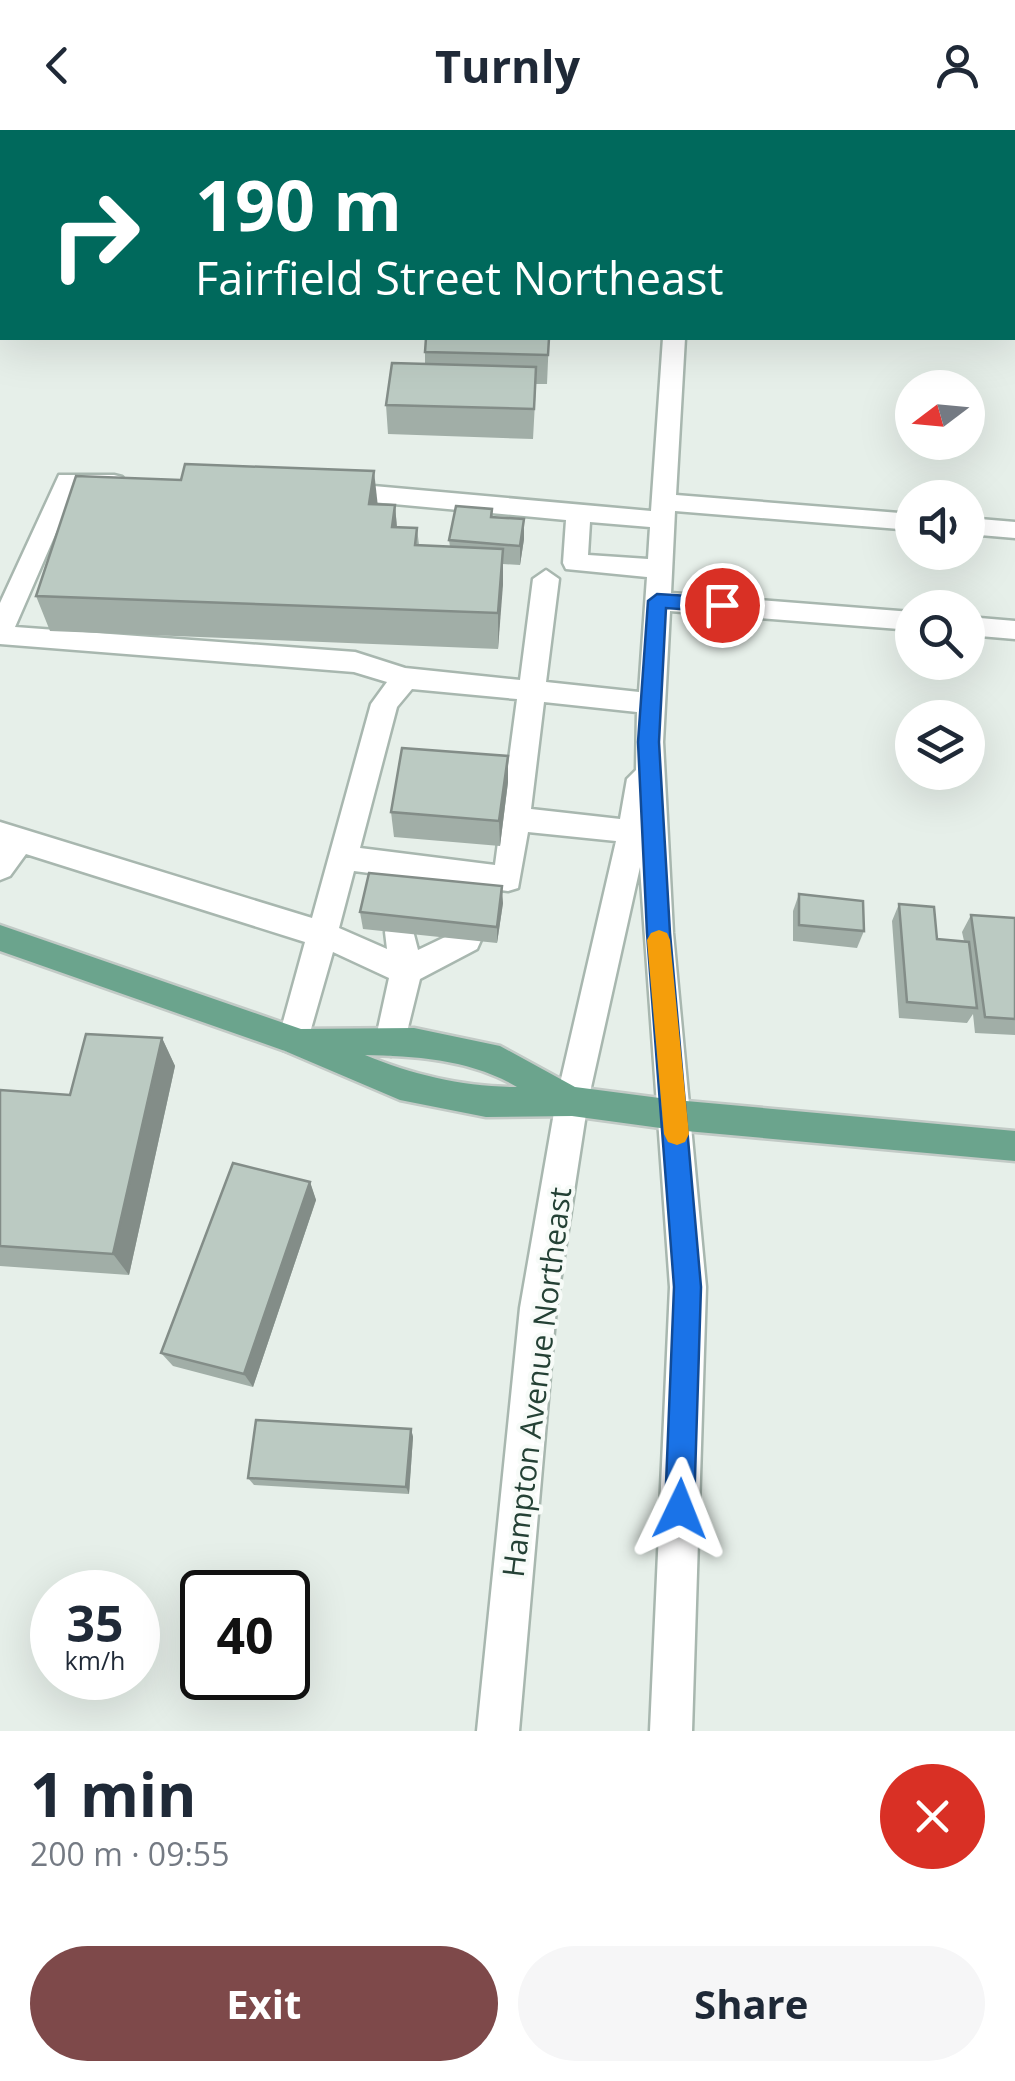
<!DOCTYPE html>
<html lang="en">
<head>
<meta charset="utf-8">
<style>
  :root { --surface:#fff; --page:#f6f6f7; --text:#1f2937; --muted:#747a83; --accent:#7e494a }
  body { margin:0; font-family:"Open Sans",sans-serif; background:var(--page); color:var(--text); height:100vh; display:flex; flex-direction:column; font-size:38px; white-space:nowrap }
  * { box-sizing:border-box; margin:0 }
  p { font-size:32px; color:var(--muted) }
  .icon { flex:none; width:55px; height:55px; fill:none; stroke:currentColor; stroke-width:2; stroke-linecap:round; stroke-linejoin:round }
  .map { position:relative; height:1601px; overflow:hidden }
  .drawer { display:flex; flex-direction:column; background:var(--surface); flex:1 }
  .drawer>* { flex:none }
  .guide { position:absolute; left:0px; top:0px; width:1015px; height:210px; box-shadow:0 10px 40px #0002; background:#00695c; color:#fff; overflow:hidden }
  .needle { width:65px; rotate:254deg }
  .tools { position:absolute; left:895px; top:240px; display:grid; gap:20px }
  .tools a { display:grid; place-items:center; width:90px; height:90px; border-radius:50%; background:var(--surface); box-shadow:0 10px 40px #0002; font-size:50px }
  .speed { position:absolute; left:30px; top:1440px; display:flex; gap:20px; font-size:50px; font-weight:700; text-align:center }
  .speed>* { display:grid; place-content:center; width:130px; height:130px; border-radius:50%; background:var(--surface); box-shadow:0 10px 40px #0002; line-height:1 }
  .speed small { font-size:25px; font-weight:400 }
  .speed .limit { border:5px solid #111; border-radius:15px; background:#fff; color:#111 }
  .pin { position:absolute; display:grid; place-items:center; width:85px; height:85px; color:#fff; margin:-42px; border:5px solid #fff; border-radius:50%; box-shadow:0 2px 10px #0007 }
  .me { position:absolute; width:110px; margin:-55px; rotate:2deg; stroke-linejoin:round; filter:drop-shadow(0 0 8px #0008) }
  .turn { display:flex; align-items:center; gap:35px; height:210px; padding:0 30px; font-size:45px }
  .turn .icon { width:130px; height:130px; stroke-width:2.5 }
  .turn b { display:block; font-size:70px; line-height:85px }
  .round { display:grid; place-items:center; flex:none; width:105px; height:105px; border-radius:52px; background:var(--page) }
  .head { display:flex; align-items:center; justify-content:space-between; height:170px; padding:0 30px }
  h1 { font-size:60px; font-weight:700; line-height:75px }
  .action { display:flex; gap:20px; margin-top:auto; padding:20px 30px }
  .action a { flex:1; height:115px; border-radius:60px; background:var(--accent); color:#fff; font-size:40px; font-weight:700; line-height:115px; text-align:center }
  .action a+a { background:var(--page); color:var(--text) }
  header { display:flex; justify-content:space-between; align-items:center; height:130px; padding:0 30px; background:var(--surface); font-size:45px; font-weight:700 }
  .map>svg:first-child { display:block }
</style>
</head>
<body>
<header><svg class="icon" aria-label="back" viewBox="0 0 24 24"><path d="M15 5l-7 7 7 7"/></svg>Turnly<svg class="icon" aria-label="person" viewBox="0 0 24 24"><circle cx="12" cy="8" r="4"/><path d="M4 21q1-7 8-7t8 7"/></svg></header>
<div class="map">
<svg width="1015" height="1601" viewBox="0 0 1015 1601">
  <rect width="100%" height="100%" fill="#e6efe9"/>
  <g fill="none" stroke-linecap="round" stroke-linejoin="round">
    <defs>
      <g id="minor">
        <rect x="133" y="0" width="18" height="2"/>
        <rect x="679" y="0" width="18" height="2"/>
        <polygon points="1012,75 1015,76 1015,88 1012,87"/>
        <rect x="1012" y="140" width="3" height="12"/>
        <path d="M 663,208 L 685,208 L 676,365 L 912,384 L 912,400 L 675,381 L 671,463 L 912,482 L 912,500 L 670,481 L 663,612 L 673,803 L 706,1157 L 692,1601 L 650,1601 L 670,1157 L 640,737 L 588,971 L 556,1178 L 519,1601 L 477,1601 L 520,1178 L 556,971 L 616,711 L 528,702 L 518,758 L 508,761 L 354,741 L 339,798 L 387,819 L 385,802 L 389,793 L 400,789 L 411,793 L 418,820 L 466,797 L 477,801 L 481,810 L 477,819 L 420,849 L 402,922 L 391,926 L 380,922 L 375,912 L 389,848 L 333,822 L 305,920 L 294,924 L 283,920 L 278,910 L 305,812 L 26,724 L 10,746 L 0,750 L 0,692 L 312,788 L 371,574 L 387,552 L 354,542 L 0,514 L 0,473 L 59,345 L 114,345 L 122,347 L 126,353 L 122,359 L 75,359 L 15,497 L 355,522 L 405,538 L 520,550 L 533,449 L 546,440 L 559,449 L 546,552 L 639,562 L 647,447 L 566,439 L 563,433 L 566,390 L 340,369 L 328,361 L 340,353 L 651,381 ZM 590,392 L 650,397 L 648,429 L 588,425 ZM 412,559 L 517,569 L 495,735 L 360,718 L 397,577 ZM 544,572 L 637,582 L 636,640 L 627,649 L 620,689 L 531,679 Z"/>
        <polygon points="968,388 1015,392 1015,408 968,404"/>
        <polygon points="968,487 1015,491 1015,509 968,505"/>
      </g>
      <path id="major" d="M 0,795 L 301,899 L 414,898 L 500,916 L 575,957 L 675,970 L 1015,1001 L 1015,1031 L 675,1000 L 572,986 L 486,987 L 400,970 L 285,921 L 0,821 ZM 365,925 C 417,926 472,930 517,957 C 465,957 413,945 365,925 Z"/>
    </defs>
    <use href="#minor" stroke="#a8b7af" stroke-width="5"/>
    <use href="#major" stroke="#c2cac6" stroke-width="5"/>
    <use href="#minor" fill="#fff" fill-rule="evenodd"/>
    <use href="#major" fill="#6ba48d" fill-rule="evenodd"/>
  </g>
  <g fill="#a1aea7">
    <polygon points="229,0 288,0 287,2 229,2"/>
    <rect x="326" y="0" width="102" height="2"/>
    <polygon points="549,208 547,254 536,254 533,309 388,304 386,275 425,234 425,222"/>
    <polygon points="378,374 395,375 397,397 417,398 419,415 450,417 449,410 492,379 493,387 524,389 524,409 520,435 503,434 498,519 50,501 36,466"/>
    <polygon points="508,652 500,716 394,707 391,682"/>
    <polygon points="799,764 864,801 857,818 793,811 793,781"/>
    <polygon points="503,773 497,813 363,799 360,782"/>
    <polygon points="899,774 937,809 964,811 962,802 971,785 1015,788 1015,905 975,903 973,884 967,893 899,888 892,791"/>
    <polygon points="162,908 175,936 129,1145 0,1136 0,960 70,965"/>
    <polygon points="310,1052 316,1070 253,1257 173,1236 161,1223"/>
    <polygon points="411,1299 413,1307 409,1364 254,1355 248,1348"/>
  </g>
  <g fill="#838d88">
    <polygon points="91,0 107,0 106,2 89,2"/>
    <polygon points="374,341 378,377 369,374"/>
    <polygon points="395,375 398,411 392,397"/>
    <polygon points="524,389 524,409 520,435 520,416"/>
    <polygon points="503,419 503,455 498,519 498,483"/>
    <polygon points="508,626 508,652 500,716 499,691"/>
    <polygon points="502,756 503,773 497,813 497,797"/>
    <polygon points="162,908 175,936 129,1145 113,1124"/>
    <polygon points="310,1052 316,1070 253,1257 244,1244"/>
    <polygon points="411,1299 413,1307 409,1364 406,1357"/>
  </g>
  <g fill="#bbcac2" stroke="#838d88" stroke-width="2.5">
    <polygon points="52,0 91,0 89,2"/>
    <rect x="326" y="0" width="41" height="2"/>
    <polygon points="426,208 549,208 548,225 425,222"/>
    <polygon points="392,233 536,237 534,279 386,275"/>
    <polygon points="185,334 374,341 369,374 395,375 392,397 417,398 415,415 503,419 498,483 36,466 76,346 181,350"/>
    <polygon points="456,376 492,379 491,387 524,389 520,416 449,410"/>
    <polygon points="402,618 508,626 499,691 391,682"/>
    <polygon points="369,743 502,756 497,797 360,782"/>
    <polygon points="799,764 863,771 864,801 799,795"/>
    <polygon points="899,774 934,777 937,809 969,812 977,878 907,872"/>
    <polygon points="971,785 1015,788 1015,889 985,887"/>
    <polygon points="86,904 162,908 113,1124 0,1116 0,960 70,965"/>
    <polygon points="233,1033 310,1052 244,1244 161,1223"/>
    <polygon points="256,1290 411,1299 406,1357 248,1348"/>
  </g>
  <polygon fill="#1a73e8" stroke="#114b97" stroke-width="2.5" points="657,464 722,468 731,475 722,482 666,478 659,612 670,803 701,1157 694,1379 690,1389 680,1393 669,1389 665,1379 674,1157 647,803 638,612 648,471"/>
  <polygon fill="#f59e0b" points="659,800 667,803 670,810 689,1004 685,1012 677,1015 668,1012 664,1004 647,810 651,803"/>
  <g text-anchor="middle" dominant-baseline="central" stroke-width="8" stroke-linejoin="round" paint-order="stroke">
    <g font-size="30" fill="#244135" stroke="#f7fbf8">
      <text transform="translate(536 1252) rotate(-83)">Hampton Avenue Northeast</text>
    </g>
  </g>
</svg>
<div class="tools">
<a><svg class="needle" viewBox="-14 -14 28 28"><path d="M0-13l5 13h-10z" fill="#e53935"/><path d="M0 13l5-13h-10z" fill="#747a83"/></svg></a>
<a><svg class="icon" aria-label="sound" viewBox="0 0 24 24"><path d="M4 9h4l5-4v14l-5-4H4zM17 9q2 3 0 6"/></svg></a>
<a><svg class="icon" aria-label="search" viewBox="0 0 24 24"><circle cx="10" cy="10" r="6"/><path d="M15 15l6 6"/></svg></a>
<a><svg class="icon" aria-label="layers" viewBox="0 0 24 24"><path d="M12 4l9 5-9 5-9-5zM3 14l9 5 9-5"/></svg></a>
</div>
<div class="speed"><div>35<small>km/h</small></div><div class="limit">40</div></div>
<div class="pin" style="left:722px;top:475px;background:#d93025"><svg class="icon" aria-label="arrive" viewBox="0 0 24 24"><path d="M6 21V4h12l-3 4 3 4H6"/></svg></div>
<svg class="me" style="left:680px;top:1379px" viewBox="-20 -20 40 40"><path d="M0-17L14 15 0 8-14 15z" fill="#1a73e8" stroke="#fff" stroke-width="4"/></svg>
<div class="guide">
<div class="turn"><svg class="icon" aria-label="right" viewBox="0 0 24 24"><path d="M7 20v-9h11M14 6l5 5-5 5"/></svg><div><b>190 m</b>Fairfield Street Northeast</div></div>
</div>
</div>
<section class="drawer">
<div class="head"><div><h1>1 min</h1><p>200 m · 09:55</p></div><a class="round" style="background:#d93025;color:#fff"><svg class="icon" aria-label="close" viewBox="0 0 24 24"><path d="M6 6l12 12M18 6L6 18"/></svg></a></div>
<div class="action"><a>Exit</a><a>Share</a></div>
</section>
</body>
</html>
